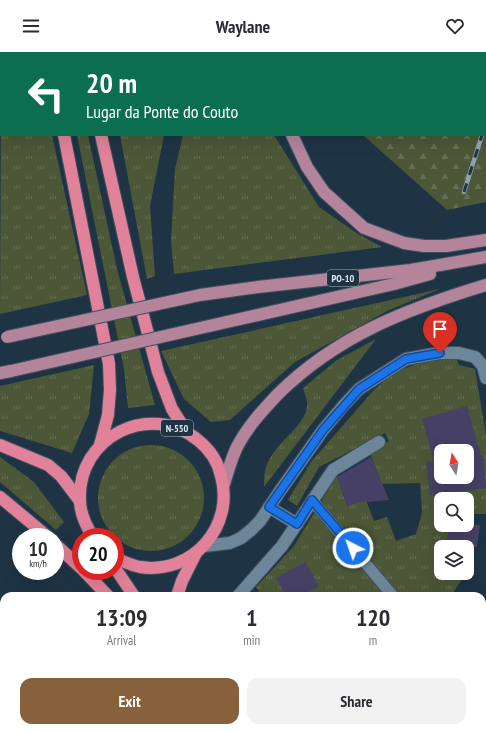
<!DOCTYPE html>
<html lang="en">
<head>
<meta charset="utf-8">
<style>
  :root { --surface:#fff; --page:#f2f2f3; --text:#2b2b33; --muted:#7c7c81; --accent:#86613c }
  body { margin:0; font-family:"PT Sans Narrow",sans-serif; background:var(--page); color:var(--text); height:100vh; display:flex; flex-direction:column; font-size:15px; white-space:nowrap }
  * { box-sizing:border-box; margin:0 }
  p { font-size:13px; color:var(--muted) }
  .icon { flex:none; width:22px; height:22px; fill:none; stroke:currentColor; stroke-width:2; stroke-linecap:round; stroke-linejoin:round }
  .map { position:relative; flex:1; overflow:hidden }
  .panel { position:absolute; left:0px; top:540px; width:486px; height:140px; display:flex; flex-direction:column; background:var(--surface); border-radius:12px 12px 0 0; box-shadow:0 4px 16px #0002 }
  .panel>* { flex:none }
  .hud { position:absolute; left:0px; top:0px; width:486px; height:84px; box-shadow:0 4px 16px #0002; background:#0b6e4f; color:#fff; overflow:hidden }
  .needle { width:26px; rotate:349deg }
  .controls { position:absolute; left:434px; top:392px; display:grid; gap:8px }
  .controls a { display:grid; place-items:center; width:40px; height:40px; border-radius:8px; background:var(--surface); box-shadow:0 4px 16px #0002; font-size:20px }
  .speed { position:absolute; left:12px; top:476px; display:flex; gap:8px; font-size:20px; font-weight:700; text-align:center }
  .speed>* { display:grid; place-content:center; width:52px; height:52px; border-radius:50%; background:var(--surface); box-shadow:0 4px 16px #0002; line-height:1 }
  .speed small { font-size:10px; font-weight:400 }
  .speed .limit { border:6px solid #d22; background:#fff; color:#111 }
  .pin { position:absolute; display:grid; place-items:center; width:34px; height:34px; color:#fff; margin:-41px -17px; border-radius:50% 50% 50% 0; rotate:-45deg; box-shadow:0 0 4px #0007 }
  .pin .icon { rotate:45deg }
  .me { position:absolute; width:44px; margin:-22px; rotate:319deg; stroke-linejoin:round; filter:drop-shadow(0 0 3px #0008) }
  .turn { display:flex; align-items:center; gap:14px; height:84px; padding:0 20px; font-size:18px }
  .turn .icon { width:52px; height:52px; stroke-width:2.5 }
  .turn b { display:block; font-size:28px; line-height:34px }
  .eta { display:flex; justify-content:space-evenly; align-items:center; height:68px; text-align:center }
  .eta b { font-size:24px; font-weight:700; line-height:28px }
  .action { display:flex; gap:8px; margin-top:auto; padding:8px 20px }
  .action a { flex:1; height:46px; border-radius:12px; background:var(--accent); color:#fff; font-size:16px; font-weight:700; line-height:46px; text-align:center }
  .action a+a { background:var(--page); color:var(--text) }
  header { display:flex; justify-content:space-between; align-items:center; height:52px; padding:0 20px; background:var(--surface); font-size:18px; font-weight:700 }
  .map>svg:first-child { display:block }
</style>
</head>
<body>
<header><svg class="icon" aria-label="menu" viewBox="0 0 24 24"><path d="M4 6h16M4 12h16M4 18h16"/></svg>Waylane<svg class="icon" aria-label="heart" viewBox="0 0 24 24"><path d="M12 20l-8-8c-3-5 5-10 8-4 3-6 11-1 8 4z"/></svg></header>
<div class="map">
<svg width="486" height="680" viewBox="0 0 486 680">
  <defs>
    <pattern id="grass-tufts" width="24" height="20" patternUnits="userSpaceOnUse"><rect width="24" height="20" fill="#4b5736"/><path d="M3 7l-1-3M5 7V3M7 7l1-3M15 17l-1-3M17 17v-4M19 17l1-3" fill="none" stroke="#646f54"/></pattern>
    <pattern id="forest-firs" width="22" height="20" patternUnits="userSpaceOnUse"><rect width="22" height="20" fill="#4b5736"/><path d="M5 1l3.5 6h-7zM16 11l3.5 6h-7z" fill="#646f54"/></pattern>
  </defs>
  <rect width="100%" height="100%" fill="#1e3445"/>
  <g fill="url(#grass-tufts)" fill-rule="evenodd">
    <polygon points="105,0 171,0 105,1"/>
    <polygon points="1,34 1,83 52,83 87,243 0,262"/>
    <polygon points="77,83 88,83 117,217 155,353 128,356 124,317"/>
    <polygon points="120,83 164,83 150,154 155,224 147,227"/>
    <polygon points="183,83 274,83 319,155 358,182 382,195 174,222 171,188 175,117"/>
    <polygon points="440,237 389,258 295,310 230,368 211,370 184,347 161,299"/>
    <path d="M 376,287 L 264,435 C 264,430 264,424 265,419 C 270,393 306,375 307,354 C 308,349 304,341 303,336 L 337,308 Z"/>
    <path d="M 456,305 L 459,313 L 475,317 L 486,383 L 486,462 L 467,462 L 467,447 L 441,447 L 441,473 L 449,473 L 447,495 L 441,495 L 441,521 L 466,521 L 451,544 L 261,544 L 256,535 L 294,494 L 337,423 L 347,454 L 366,448 L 374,469 L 387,465 L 396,489 L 416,482 L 422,461 L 420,431 L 382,432 L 368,397 L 389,389 L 385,381 L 319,415 L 297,454 L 288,448 L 311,410 L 373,339 L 393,321 L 424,309 ZM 441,399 L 467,399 L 467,425 L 441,425 Z"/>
    <polygon points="94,313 89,362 72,401 0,379 0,334"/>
    <circle cx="151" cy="446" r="53"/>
    <polygon points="0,405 34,430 64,470 56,478 0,430"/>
    <polygon points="482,648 486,652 486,680 414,680 418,676 482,676"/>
    <polygon points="226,676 267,676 269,680 226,680"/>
    <polygon points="318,676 396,676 391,680 320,680"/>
  </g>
  <polygon fill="url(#forest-firs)" points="308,0 486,0 486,150 447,158 363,83 485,83 485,1"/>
  <g fill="#464066" fill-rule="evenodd">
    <path d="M 467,354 L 481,404 L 483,403 L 486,436 L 430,443 L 426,410 L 434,409 L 422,367 ZM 441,399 L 467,399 L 467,425 L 441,425 Z"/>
    <polygon points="371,405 389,448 367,450 366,448 347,454 337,425"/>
    <polygon points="449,473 480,473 477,495 447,495"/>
    <polygon points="305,510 319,534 302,544 286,544 276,526"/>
  </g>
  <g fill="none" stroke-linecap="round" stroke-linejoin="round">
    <defs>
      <polyline id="lane" points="312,448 393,544"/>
      <g id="street">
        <polyline points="269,455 297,472"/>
        <polyline points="204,494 230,491 241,486 251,478 260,469 280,439 323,378 344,353 359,337 406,307 439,301 459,301 475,305 483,314 486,326"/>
        <polyline points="238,544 282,494 333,418 379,390"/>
        <polyline points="482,570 486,558"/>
        <polyline points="406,680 410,676"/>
      </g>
      <g id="primary">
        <polyline points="265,0 265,1"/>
        <polyline points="292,83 307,115 324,140 364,176 404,191 424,194 446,194 486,188"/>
        <polyline points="200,243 258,235 411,218 486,205"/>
        <polyline points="209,274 394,232 430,222"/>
        <polyline points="0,321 11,319"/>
        <path d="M 224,432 C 228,420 231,407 237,395 C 247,375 263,358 278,342 C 338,283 407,257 486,233"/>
      </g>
      <g id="highway">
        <polyline points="35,0 35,1"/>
        <polyline points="85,0 85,1"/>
        <polyline points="64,83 109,312 110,338 108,363 100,393"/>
        <polyline points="101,83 133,225 158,320 172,357 186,379"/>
        <polyline points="0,393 48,413 61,424 80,449"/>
        <polyline points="0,445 48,485"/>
        <path d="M 93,485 C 86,474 80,462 80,448 C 77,385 150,348 199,389 C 210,398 218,410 221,424 C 235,474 193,523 140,515 C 131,513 123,510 115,505"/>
        <polyline points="55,492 81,516"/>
        <polyline points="115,516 134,544"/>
        <polyline points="84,519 108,544"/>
        <polyline points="177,544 182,529 196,501"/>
        <polyline points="169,676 170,680"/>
        <polyline points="183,676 184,680"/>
      </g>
    </defs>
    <use href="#lane" stroke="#3e5160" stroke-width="13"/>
    <use href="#street" stroke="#3e5160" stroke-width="14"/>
    <use href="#primary" stroke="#3e5160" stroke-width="14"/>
    <use href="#highway" stroke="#3e5160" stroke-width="14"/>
    <use href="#lane" stroke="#6e869a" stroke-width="11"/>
    <use href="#street" stroke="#6e869a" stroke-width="12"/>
    <use href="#primary" stroke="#b3849a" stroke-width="12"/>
    <use href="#highway" stroke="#e1829a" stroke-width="12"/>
    <defs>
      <g id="rail">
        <polyline points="485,73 486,70"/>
        <polyline points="464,140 482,83"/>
      </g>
    </defs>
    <use href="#rail" stroke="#90a1ae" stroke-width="4.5"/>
    <use href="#rail" stroke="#1e3445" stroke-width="3" stroke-dasharray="9" stroke-linecap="butt"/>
    <defs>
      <g id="primary-bridge">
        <polyline points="7,285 200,243"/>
        <polyline points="11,319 209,274"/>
      </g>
    </defs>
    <use href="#primary-bridge" stroke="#3e5160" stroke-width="14" stroke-linecap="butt"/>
    <use href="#primary-bridge" stroke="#b3849a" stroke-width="12"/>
  </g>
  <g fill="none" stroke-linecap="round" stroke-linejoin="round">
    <defs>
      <polyline id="route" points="353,496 312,448 297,472 269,455 323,378 359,337 406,307 440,301"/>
    </defs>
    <use href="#route" stroke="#114b97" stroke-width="10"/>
    <use href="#route" stroke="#1a73e8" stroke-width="7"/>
  </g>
  <g text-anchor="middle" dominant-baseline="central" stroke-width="3" stroke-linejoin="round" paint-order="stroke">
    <g fill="#1e3445" stroke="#a4b3c0" stroke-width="1">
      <rect x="327" y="218" width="32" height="16" rx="3"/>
      <rect x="161" y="368" width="32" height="16" rx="3"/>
    </g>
    <g font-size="10" font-weight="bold" fill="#ddeaf5">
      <text x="343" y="226">PO-10</text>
      <text x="177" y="376">N-550</text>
    </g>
  </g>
</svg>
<div class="controls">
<a><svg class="needle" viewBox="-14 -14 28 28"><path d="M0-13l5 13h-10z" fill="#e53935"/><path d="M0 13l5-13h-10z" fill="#7c7c81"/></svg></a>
<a><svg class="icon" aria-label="search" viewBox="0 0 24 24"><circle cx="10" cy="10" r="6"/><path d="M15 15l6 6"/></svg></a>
<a><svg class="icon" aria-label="layers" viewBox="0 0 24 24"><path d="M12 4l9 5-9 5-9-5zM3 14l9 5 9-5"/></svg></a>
</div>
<div class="speed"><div>10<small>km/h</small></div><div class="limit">20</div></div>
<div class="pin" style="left:440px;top:301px;background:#d93025"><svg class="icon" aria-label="arrive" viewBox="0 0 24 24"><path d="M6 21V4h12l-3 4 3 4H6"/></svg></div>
<svg class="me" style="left:353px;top:496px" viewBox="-20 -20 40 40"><circle r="17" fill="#1a73e8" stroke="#fff" stroke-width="3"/><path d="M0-11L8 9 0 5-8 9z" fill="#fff"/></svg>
<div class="hud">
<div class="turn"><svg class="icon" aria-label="left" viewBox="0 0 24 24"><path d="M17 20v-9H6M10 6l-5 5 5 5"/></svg><div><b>20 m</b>Lugar da Ponte do Couto</div></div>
</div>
<section class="panel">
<div class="eta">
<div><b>13:09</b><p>Arrival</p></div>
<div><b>1</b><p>min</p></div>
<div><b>120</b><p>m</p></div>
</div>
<div class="action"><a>Exit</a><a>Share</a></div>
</section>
</div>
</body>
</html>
